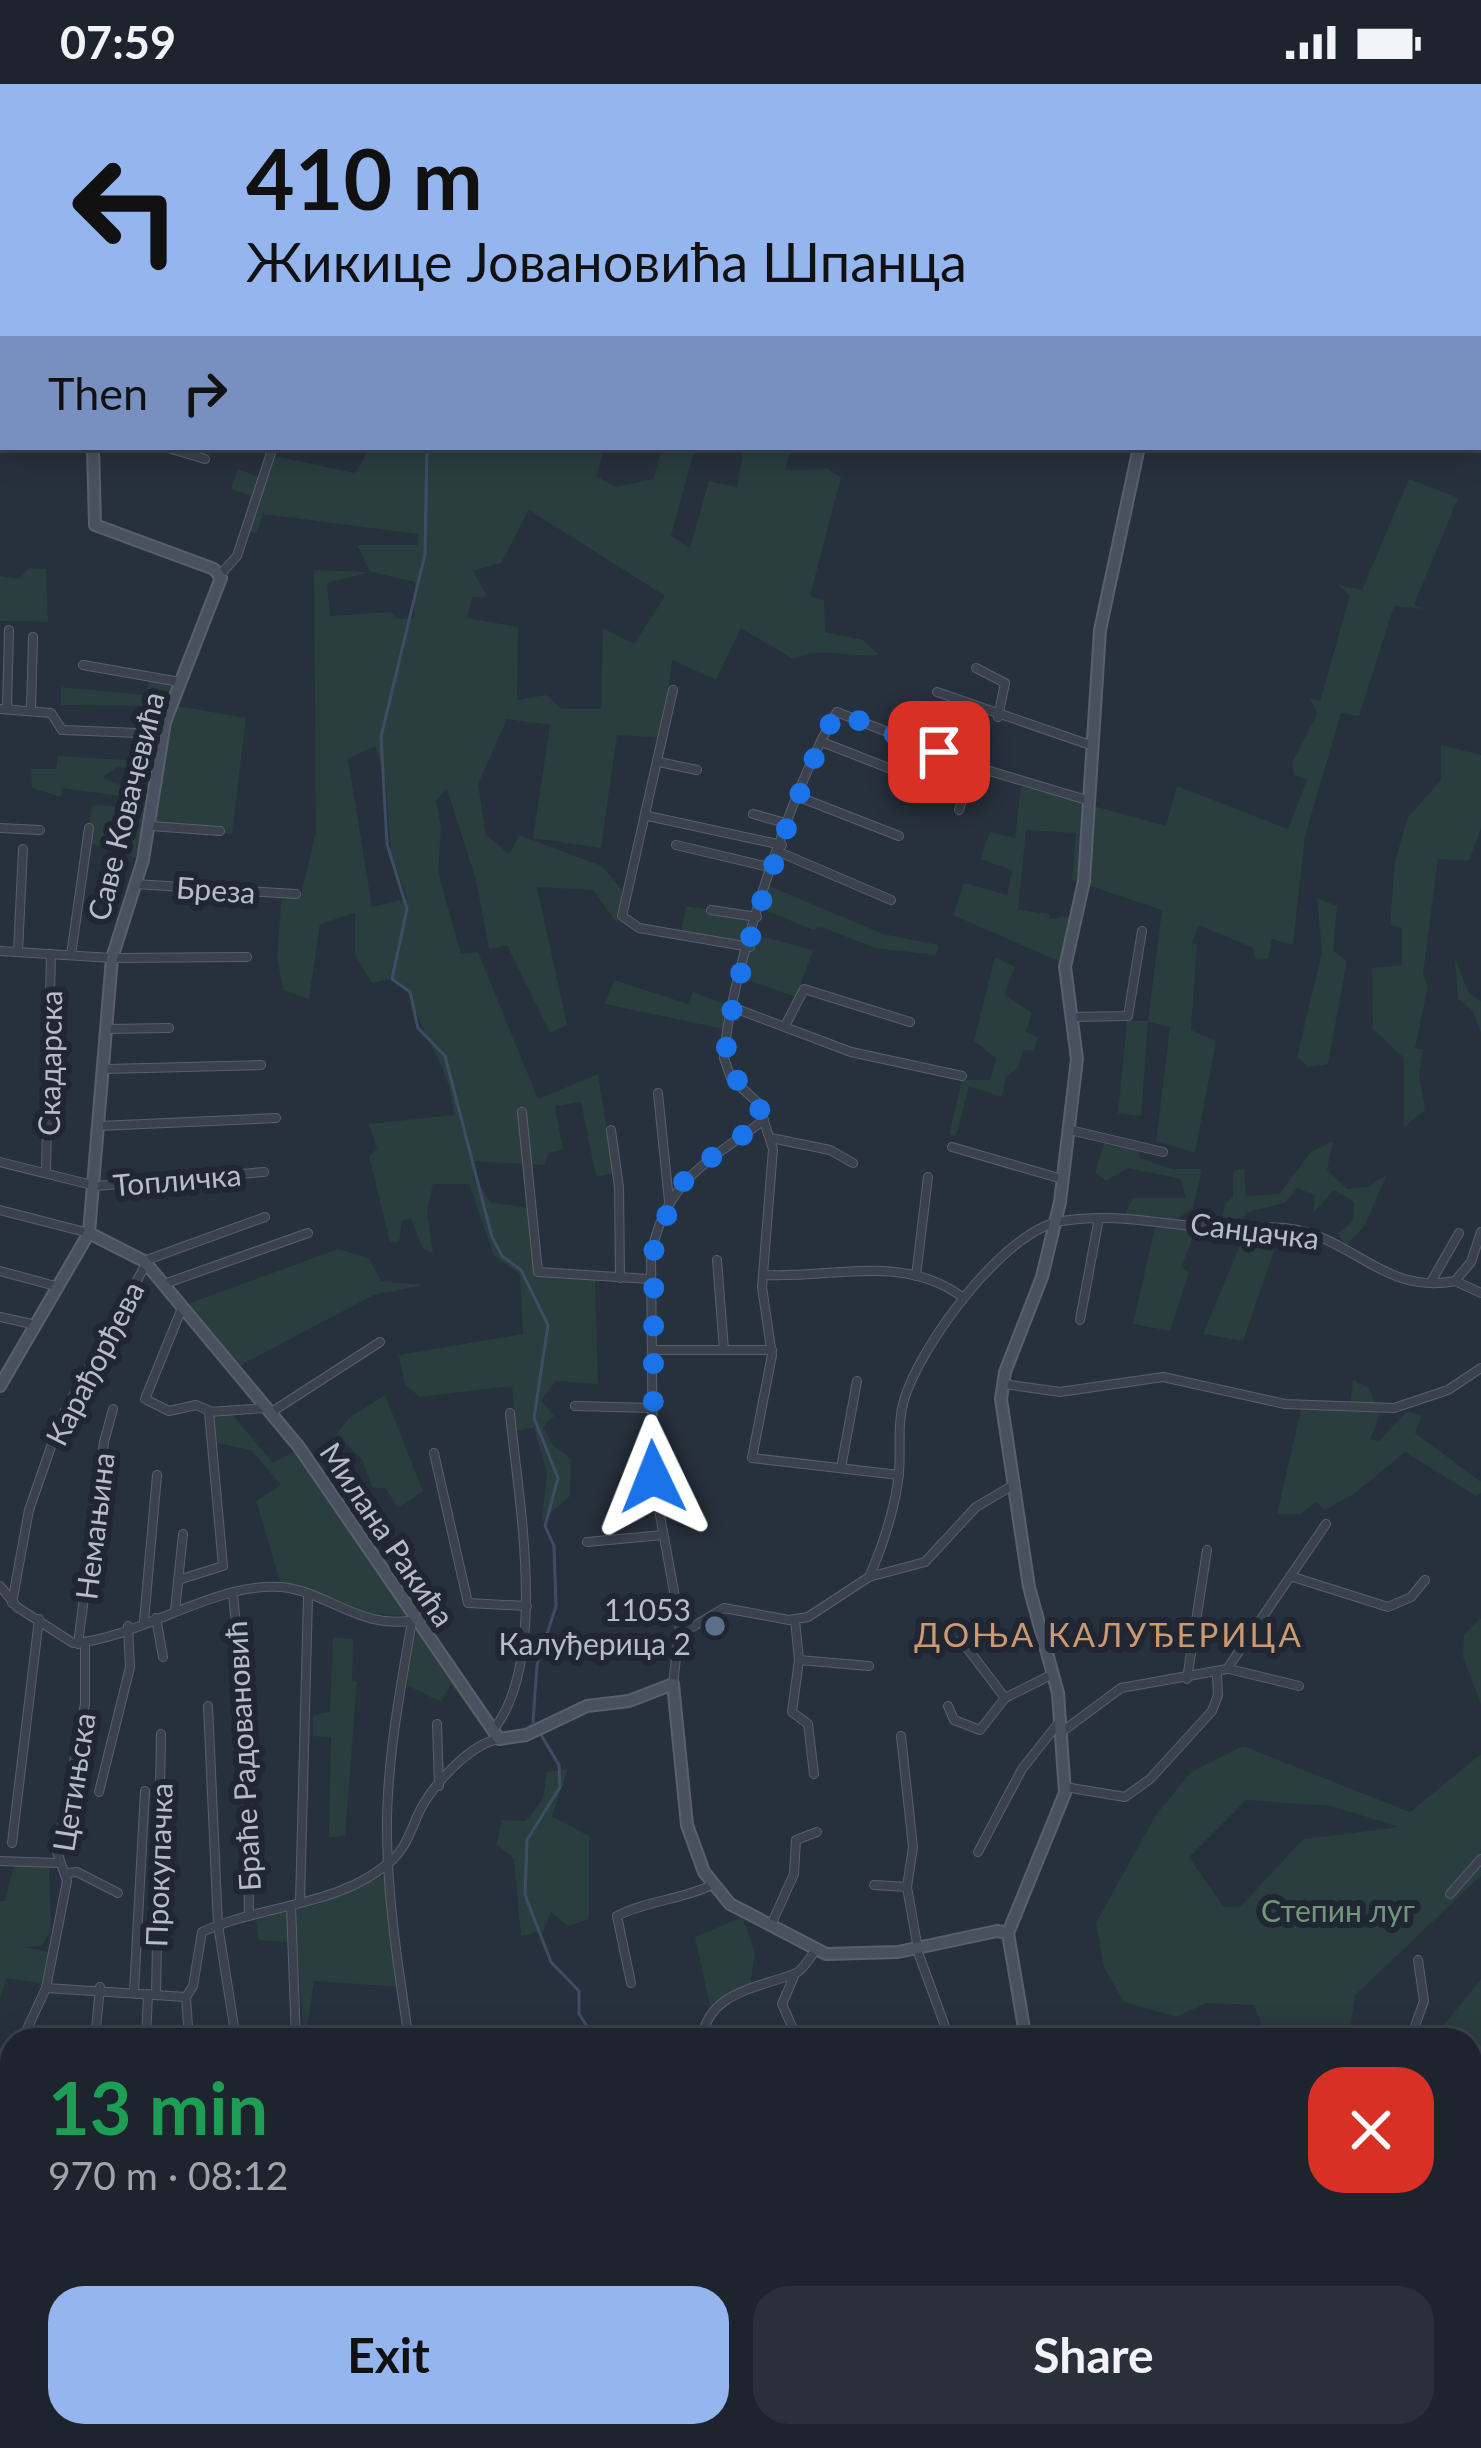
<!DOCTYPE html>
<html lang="en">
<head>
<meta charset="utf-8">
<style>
  :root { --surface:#1d242e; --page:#2a303a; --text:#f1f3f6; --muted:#a0a4aa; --line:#3b414a; --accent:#95b5ef }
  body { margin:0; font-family:Lato,sans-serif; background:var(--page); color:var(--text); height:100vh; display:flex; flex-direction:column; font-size:45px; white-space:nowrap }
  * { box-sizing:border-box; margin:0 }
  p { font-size:39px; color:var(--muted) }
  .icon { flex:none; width:66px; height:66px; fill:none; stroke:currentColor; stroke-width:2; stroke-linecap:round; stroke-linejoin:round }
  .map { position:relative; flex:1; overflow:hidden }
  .sheet { position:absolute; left:0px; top:1944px; width:1482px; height:420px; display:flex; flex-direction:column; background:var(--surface); border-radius:36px 36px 0 0; box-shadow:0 6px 30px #0003,0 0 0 3px var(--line) }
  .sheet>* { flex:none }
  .banner { position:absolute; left:0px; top:0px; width:1482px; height:366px; box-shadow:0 6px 30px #0003,0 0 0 3px var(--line); background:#95b5ef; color:#111; overflow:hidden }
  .pin { position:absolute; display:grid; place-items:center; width:102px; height:102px; color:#fff; margin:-51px; border-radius:24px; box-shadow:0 6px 18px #0006 }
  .me { position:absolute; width:132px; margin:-66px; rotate:358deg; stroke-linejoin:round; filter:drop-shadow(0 0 9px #0008) }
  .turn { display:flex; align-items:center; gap:42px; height:252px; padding:0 48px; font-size:54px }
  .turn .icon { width:156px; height:156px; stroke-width:2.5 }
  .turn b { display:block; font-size:84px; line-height:102px }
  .then { display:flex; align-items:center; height:114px; padding:0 48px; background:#0003; gap:24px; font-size:45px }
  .round { display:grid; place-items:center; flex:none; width:126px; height:126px; border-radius:36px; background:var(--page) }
  .summary { display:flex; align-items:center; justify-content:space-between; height:204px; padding:0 48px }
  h1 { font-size:72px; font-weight:700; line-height:90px; color:#1e9e55 }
  .cta { display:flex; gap:24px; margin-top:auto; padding:24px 48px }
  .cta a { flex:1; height:138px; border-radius:36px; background:var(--accent); color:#111; font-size:48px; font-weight:700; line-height:138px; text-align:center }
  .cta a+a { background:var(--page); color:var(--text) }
  .status { display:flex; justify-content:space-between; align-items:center; height:84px; padding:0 60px; background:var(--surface); direction:ltr }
  .status svg { height:33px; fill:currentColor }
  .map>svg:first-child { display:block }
</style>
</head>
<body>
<div class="status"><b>07:59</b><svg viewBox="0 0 49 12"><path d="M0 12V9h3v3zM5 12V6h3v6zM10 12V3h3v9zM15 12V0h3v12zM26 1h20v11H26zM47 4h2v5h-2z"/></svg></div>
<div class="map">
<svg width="1481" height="2364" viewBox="0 0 1481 2364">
  <rect width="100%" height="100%" fill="#27303d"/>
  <g fill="#2a3d3f" fill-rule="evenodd">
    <path d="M 371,363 L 605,363 L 596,392 L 616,403 L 653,395 L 662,363 L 695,363 L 671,452 L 690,464 L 709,397 L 737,403 L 744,363 L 791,363 L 785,386 L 828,385 L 841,393 L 810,512 L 824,516 L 825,548 L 863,556 L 879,571 C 847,574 825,562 793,575 L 741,544 L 716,596 L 672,576 L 663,654 L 617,651 L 601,764 L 533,754 L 550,641 L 507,635 L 478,700 L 486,751 L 509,770 L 519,751 L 602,782 L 622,806 L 618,841 L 593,806 L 537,803 L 567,941 L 550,949 L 507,861 L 489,865 L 476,796 L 447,705 L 436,716 L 441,744 L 438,788 L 461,870 L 478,868 L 538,1015 L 598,990 L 614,1089 L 596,1093 L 581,1018 L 555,1022 L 563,1066 L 549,1069 L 544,1081 L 472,1077 L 474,1094 L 490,1118 L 528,1124 L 535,1184 L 595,1193 L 598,1300 L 556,1297 L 541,1316 L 554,1332 L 543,1343 L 553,1361 L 571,1375 L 570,1412 L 542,1437 L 547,1389 L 534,1344 L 516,1347 L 512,1302 L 420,1313 L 405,1301 L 399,1271 L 523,1250 L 520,1190 L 494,1172 L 469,1100 L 433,1100 L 427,1127 L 433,1169 L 423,1165 L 411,1135 L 402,1137 L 399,1158 L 390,1158 L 369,1072 L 377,1065 L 369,1040 L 454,1031 C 451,982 420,952 410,908 L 392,895 L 372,899 L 355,871 L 355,829 L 320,840 L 309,915 L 283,906 L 277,873 L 282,809 L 301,811 L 316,747 L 314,486 L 370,488 L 357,461 L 418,461 L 418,450 L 263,430 L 257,449 L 242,447 L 250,411 L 231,405 L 238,385 L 264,395 L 275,372 L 355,389 ZM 529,426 L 665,512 L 634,560 L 603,544 L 601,625 L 562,625 L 546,611 L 517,616 L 518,543 L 467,534 L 472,513 L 488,514 L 473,487 L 501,479 ZM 371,488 L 415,498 L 414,534 L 397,535 L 392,528 L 330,532 L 327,499 ZM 375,662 L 385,690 L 391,769 L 407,815 L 372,823 L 348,675 Z"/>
    <polygon points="1409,395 1458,414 1414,521 1425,525 1394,522 1359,632 1341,629 1305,752 1293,861 1272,855 1268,875 1255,874 1253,864 1199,841 1192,859 1197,860 1191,946 1216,957 1195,1069 1156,1057 1170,943 1148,938 1141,1032 1118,1029 1127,937 1148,937 1162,826 1072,796 1076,749 1026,746 1018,826 1049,830 1049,835 1077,831 1065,880 953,831 964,799 1007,811 1012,786 980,775 990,748 1015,754 1021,702 1166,742 1177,702 1288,745 1307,696 1294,691 1292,679 1317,630 1310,614 1320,617 1350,511 1337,500 1362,506"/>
    <polygon points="29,484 46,485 48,538 0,537 0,492 19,495"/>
    <polygon points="151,593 180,598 172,621 246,634 232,750 151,742 143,776 86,758 92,721 154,724 160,691 118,683 103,693 128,705 127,713 62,704 61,713 32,704 31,685 56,685 58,672 143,677 162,671 171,622 61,621 61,603 144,611"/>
    <polygon points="1441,661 1481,671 1481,744 1469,777 1438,775 1423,891 1428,902 1415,964 1423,966 1419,990 1425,1026 1404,1043 1404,974 1373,945 1372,884 1402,881 1402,844 1390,841 1395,777 1408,733 1441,696"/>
    <polygon points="767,801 883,850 939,861 936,871 875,864 821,843 813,846 760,824"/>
    <polygon points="1317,814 1337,822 1333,866 1347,877 1328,980 1308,983 1297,973 1322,868"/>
    <polygon points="686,822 758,833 754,850 813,866 796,913 742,894 750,864 680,853"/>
    <polygon points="995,873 1015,883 1004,910 1032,929 1026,948 1038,954 1033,967 1023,966 1018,984 1006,993 1002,1013 969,1002 956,1052 949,1051 962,996 990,996 996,974 974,957"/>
    <polygon points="1455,873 1468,908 1481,918 1481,949 1473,927 1458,915"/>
    <polygon points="614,896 688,920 693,908 734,924 728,946 605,920"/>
    <polygon points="1106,1053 1137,1062 1140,1074 1172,1085 1202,1085 1193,1124 1176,1136 1197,1141 1182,1182 1189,1188 1170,1247 1133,1240 1157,1135 1123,1133 1133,1114 1186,1114 1181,1095 1128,1084 1106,1097 1095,1089"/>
    <polygon points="1333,1057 1327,1086 1347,1105 1368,1103 1387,1090 1365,1141 1347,1161 1337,1150 1353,1137 1354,1118 1334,1106 1313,1130 1315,1112 1298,1104 1284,1119 1247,1128 1238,1143 1220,1144 1225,1120 1233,1113 1233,1087 1244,1084 1246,1112 1279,1110 1311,1068"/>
    <polygon points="1248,1142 1282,1143 1243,1257 1203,1250"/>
    <polygon points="338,1165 369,1174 381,1197 423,1201 374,1211 235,1284 182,1222"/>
    <polygon points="1353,1296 1369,1304 1380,1331 1370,1355 1379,1357 1406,1328 1422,1331 1415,1349 1481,1398 1481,1409 1476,1412 1405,1368 1354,1410 1325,1426 1316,1418 1300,1430 1277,1430 1302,1321 1350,1321"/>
    <polygon points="385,1311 423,1407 398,1424 386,1405 372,1403 362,1375 336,1351 349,1334"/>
    <polygon points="231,1329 273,1379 297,1366 411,1532 355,1528 280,1497 256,1417 281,1401 251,1366 217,1359 212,1332"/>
    <polygon points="1481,1534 1481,1620 1463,1573 1464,1551"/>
    <polygon points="419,1543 480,1626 482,1643 451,1600 441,1618 407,1601 409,1566"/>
    <polygon points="333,1553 353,1555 352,1596 357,1598 345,1751 329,1754 331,1654 313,1652 313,1631 330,1628"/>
    <path d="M 1243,1662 L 1410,1728 L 1481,1670 L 1481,1792 L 1355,1911 L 1349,1956 L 1268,1956 L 1254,1921 L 1207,1919 L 1176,1933 L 1124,1918 L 1104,1884 L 1096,1839 L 1155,1732 L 1191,1688 ZM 1246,1716 L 1330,1722 L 1400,1743 L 1303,1755 L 1241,1822 L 1224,1823 L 1189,1773 Z"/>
    <polygon points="568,1685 552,1732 589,1752 589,1835 568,1842 551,1828 540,1855 538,1848 521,1852 514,1775 497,1761 501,1736 526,1737 543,1715 547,1688"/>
    <polygon points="14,1780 49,1782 51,1847 41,1862 21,1863 52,1868 41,1899 6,1894 0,1916 0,1817 5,1817"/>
    <polygon points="386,1790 402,1903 314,1897 307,1944 303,1942 297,1859 259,1856 256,1836 319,1820"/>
    <polygon points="742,1833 755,1868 750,1903 710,1922 695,1853"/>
    <polygon points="1481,1895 1481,2057 1470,2059 1470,1956 1432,1956"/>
    <polygon points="1481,2239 1481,2364 1383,2364 1372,2352 1470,2352 1470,2242"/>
    <polygon points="620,2352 619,2364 555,2364 558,2357 547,2353"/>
    <polygon points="1118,2352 1195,2352 1189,2364 1117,2364"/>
    <polygon points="1277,2352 1361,2352 1354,2360 1359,2364 1272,2364"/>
  </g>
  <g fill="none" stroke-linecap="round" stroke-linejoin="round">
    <g stroke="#3e4d65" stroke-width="3">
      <polyline points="531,0 535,3"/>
      <polyline points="427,363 425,470 381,653 387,760 407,825 392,895 410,908 418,944 445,972 492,1153 502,1172 521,1186 548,1241 534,1334 558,1394 545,1442 554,1462 556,1522 537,1581 533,1638"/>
      <polyline points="540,1649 559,1681 560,1703 527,1756 525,1811 551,1878 579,1907 579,1930 596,1956"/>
      <polyline points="556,2364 560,2352"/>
    </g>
    <defs>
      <g id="street">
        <polyline points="1258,0 1263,3"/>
        <polyline points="194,3 194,0"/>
        <polyline points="243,3 243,0"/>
        <polyline points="259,3 268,0"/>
        <polyline points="0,65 3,65"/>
        <polyline points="0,194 3,176"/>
        <polyline points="0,259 3,260"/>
        <polyline points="0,313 3,314"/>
        <polyline points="165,363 205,375"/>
        <polyline points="220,491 237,472 273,363"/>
        <polyline points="83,581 180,598"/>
        <polyline points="976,584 1005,599 998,633"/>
        <polyline points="673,606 622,832 639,844 750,863"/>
        <polyline points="937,608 1093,662"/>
        <polyline points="7,624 9,546"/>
        <polyline points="0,625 51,629 62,646 164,650"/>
        <polyline points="31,626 33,553"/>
        <polyline points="822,658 919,696"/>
        <polyline points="659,678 697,686"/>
        <polyline points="799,713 899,752"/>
        <polyline points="959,726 973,682"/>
        <polyline points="753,730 789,740"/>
        <polyline points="648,732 782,761"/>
        <polyline points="151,742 220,747"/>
        <polyline points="0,744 40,746"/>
        <polyline points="676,761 773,784"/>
        <polyline points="779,768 891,816"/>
        <polyline points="135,800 296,810"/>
        <polyline points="711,826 757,833"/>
        <polyline points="0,867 112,874 247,873"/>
        <polyline points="18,868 23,765"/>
        <polyline points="71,871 89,744"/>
        <polyline points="734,924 851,968 962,992"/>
        <polyline points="1071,933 1128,932 1142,847"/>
        <polyline points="785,942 804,905 910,938"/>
        <polyline points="108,945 169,944"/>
        <polyline points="105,985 261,981"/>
        <polyline points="658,1009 669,1117"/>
        <polyline points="522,1028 538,1188 649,1195"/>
        <polyline points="99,1042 276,1034"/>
        <polyline points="611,1046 619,1103 620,1194"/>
        <polyline points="1070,1046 1163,1068"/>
        <polyline points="771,1054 830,1066 853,1079"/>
        <polyline points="952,1063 1062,1095"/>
        <polyline points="0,1078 96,1102 264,1088"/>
        <polyline points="46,1087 51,870"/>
        <polyline points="0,1126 89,1149"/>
        <polyline points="717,1176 724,1266"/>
        <polyline points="144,1177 265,1133"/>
        <polyline points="0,1187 59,1203"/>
        <path d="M 763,1191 C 831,1195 901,1169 961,1212"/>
        <polyline points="916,1192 928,1093"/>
        <polyline points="1455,1197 1481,1209"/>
        <polyline points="1431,1198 1459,1149"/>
        <polyline points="164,1200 308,1149"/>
        <polyline points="182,1224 145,1315 169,1327 196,1321 210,1327"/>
        <polyline points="0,1233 36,1241"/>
        <polyline points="1080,1236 1099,1134"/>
        <polyline points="653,1266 772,1266"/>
        <polyline points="1004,1300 1060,1308 1163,1293 1285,1320 1394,1324 1448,1306 1481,1284"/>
        <polyline points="575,1322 652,1324"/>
        <polyline points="270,1329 380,1258"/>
        <polyline points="434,1369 468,1519 527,1522"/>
        <polyline points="841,1384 857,1297"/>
        <path d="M 899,1391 L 752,1374 L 772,1271 L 762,1203 L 773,1065 L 758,1019 L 731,994 L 724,974 C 729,892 794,697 837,628 L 973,682 L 1090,717"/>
        <polyline points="587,1458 663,1451"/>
        <polyline points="1290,1492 1388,1523 1411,1513 1425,1496"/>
        <path d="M 869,1493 C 883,1462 896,1421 899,1388 C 901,1363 897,1340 904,1316 C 920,1262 1004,1146 1062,1137 C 1118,1128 1161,1141 1215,1144 C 1243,1146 1269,1140 1297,1146 C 1354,1157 1388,1211 1455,1197 L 1471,1178 L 1481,1148"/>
        <polyline points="178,1496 223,1482 209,1328 265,1324"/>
        <path d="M 0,1502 L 17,1523 L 73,1559 C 136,1556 214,1498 281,1503 C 327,1507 361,1547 415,1536"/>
        <polyline points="233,1511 246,1635 249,1832"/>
        <polyline points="12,1519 29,1426 61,1334 146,1180"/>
        <polyline points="175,1527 183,1450"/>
        <polyline points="156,1534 163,1573"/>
        <polyline points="795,1536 799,1576 792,1628 808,1640 814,1690"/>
        <polyline points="144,1537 157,1391"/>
        <polyline points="679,1551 724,1524 789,1536 808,1533 869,1493 925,1478 976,1423 1015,1400"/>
        <polyline points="961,1556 1005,1614"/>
        <polyline points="78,1560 104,1358 113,1325"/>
        <polyline points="799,1576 869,1582"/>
        <polyline points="1229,1585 1299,1602"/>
        <polyline points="1187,1595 1207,1466"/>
        <path d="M 673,1600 L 680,1540 L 653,1393 L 651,1172 C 665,1096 708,1078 764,1036"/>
        <polyline points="208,1622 218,1841 234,1942"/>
        <polyline points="948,1622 954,1636 980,1646 1005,1614 1053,1590"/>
        <polyline points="437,1640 439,1702"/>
        <path d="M 494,1645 C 549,1574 518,1414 510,1329"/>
        <polyline points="1063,1647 1121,1604 1227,1585 1326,1440"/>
        <polyline points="901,1652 913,1763 907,1803 919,1871 950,1956"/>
        <polyline points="1065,1703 1125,1713 1150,1695 1212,1627 1218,1611 1217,1591"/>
        <polyline points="99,1708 130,1583 128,1542"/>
        <polyline points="12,1759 39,1535"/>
        <polyline points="978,1768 1022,1685 1060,1637"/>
        <polyline points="0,1777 58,1779"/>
        <polyline points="66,1789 77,1788 118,1809"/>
        <polyline points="874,1801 907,1803"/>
        <polyline points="1450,1810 1481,1775"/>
        <polyline points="300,1818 308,1514"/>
        <polyline points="291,1822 296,1956"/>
        <polyline points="771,1841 794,1790 796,1756 817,1748"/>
        <polyline points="795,1890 782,1920 798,1956"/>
        <path d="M 631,1899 L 617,1832 C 648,1816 681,1816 712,1801"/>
        <path d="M 46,1904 L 186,1913 L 193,1902 L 202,1848 C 262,1820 341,1823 392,1776 C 409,1761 413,1737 424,1719 C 438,1696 472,1659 499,1655"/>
        <polyline points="134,1907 145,1707"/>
        <polyline points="156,1911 161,1650"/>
        <polyline points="186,1913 189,1956"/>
        <polyline points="947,1946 1032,1956"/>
        <polyline points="22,1956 46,1904 67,1797 57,1768 85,1620 85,1558"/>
        <polyline points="95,1956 100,1903"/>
        <polyline points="146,1956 148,1910"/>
        <path d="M 409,1956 C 399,1888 388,1821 387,1751 C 386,1680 400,1607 412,1537"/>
        <path d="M 702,1956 C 707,1907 760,1904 796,1889 C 803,1886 810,1874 814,1868"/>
        <polyline points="1410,1956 1424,1917 1418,1876"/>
        <polyline points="0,1993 12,1975"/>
        <polyline points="0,2063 12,2072"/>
        <polyline points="1470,2081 1481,2080"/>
        <polyline points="0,2218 3,2201"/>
        <polyline points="0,2289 12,2292"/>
        <polyline points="22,2352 23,2364"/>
        <polyline points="60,2352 62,2364"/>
        <polyline points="171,2352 172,2354"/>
        <polyline points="209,2352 212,2360 224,2361"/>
        <polyline points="291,2352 292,2364"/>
        <polyline points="437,2352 443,2364"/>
        <polyline points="963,2352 964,2364"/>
        <polyline points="1231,2352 1264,2358"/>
        <polyline points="224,2361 241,2352"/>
        <polyline points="344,2364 345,2352"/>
        <polyline points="379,2364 382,2352"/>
        <polyline points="520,2364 520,2363"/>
        <polyline points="652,2364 655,2352"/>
        <polyline points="705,2364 706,2360"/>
        <polyline points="812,2364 815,2352"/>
        <polyline points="1017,2364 1020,2352"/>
        <polyline points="1091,2364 1092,2352"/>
        <polyline points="1189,2364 1195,2352"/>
      </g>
      <g id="secondary">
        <polyline points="103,3 103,0"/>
        <polyline points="1182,3 1183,0"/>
        <polyline points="0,134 3,132"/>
        <polyline points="89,1149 144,1177 299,1363 499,1655 526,1651 587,1622 629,1617 673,1600 687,1741 704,1788 730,1820 826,1870 898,1868 997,1847 1008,1849"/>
        <polyline points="0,1302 89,1149 112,874 143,776 165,638 221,494 214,485 95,441 93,363"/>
        <polyline points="1008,1849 1065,1709 1058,1609 1029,1503 1001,1315 1005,1288 1042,1193 1060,1118 1077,975 1065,883 1084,797 1100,546 1139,363"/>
        <polyline points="1008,1849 1026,1956"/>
        <polyline points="767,2364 769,2352"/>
      </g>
    </defs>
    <use href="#street" stroke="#59606b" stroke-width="10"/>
    <use href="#secondary" stroke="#59606b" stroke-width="14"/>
    <use href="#street" stroke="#3b424e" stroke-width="8"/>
    <use href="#secondary" stroke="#495160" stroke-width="10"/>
  </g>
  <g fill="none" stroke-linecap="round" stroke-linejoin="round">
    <path stroke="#1a73e8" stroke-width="21" stroke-dasharray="0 37.8" d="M 653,1393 L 654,1157 L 687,1091 L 764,1036 L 754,1011 L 727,987 C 715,931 804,681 837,628 L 939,668"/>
  </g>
  <circle fill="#5c6f8a" stroke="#202733" stroke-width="4.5" cx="715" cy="1542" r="12"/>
  <g text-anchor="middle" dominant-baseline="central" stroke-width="12" stroke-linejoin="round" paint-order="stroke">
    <g font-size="30" fill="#b7bdc8" stroke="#202733">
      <text transform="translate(125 722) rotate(-76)">Саве Ковачевића</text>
      <text transform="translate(216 805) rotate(4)">Бреза</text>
      <text transform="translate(49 979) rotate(-89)">Скадарска</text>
      <text transform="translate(177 1095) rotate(-5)">Топличка</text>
      <text transform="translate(1255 1146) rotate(7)">Санџачка</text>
      <text transform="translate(94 1279) rotate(-63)">Карађорђева</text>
      <text transform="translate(94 1442) rotate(-83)">Немањина</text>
      <text transform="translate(388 1450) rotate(56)">Милана Ракића</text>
      <text transform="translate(242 1672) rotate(-93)">Браће Радовановић</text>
      <text transform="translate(73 1698) rotate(-81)">Цетињска</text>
      <text transform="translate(158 1781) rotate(-88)">Прокупачка</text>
    </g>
    <g font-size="30" fill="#b7bdc8" stroke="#202733" text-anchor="end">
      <text x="691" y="1525">11053<tspan x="691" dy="34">Калуђерица 2</tspan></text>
    </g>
    <g font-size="30" fill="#70977a" stroke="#202733">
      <text x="1338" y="1826">Степин луг</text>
    </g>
    <g font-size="33" letter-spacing="3" fill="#cc9a6e" stroke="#202733">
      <text x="1109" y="1550">ДОЊА КАЛУЂЕРИЦА</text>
    </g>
  </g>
</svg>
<div class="pin" style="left:939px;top:668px;background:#d93025"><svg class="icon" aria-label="arrive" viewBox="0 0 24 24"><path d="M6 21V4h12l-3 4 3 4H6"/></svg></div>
<svg class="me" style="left:653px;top:1393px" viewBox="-20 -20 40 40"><path d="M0-17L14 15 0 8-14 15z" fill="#1a73e8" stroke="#fff" stroke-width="4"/></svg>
<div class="banner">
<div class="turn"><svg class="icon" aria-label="left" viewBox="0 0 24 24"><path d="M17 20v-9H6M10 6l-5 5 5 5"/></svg><div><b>410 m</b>Жикице Јовановића Шпанца</div></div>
<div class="then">Then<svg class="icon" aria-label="right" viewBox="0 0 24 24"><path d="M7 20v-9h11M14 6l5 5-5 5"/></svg></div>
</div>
<section class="sheet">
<div class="summary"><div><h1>13 min</h1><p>970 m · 08:12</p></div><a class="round" style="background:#d93025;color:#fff"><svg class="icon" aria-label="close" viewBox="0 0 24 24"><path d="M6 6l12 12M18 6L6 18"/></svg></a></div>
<div class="cta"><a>Exit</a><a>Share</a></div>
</section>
</div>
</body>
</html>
